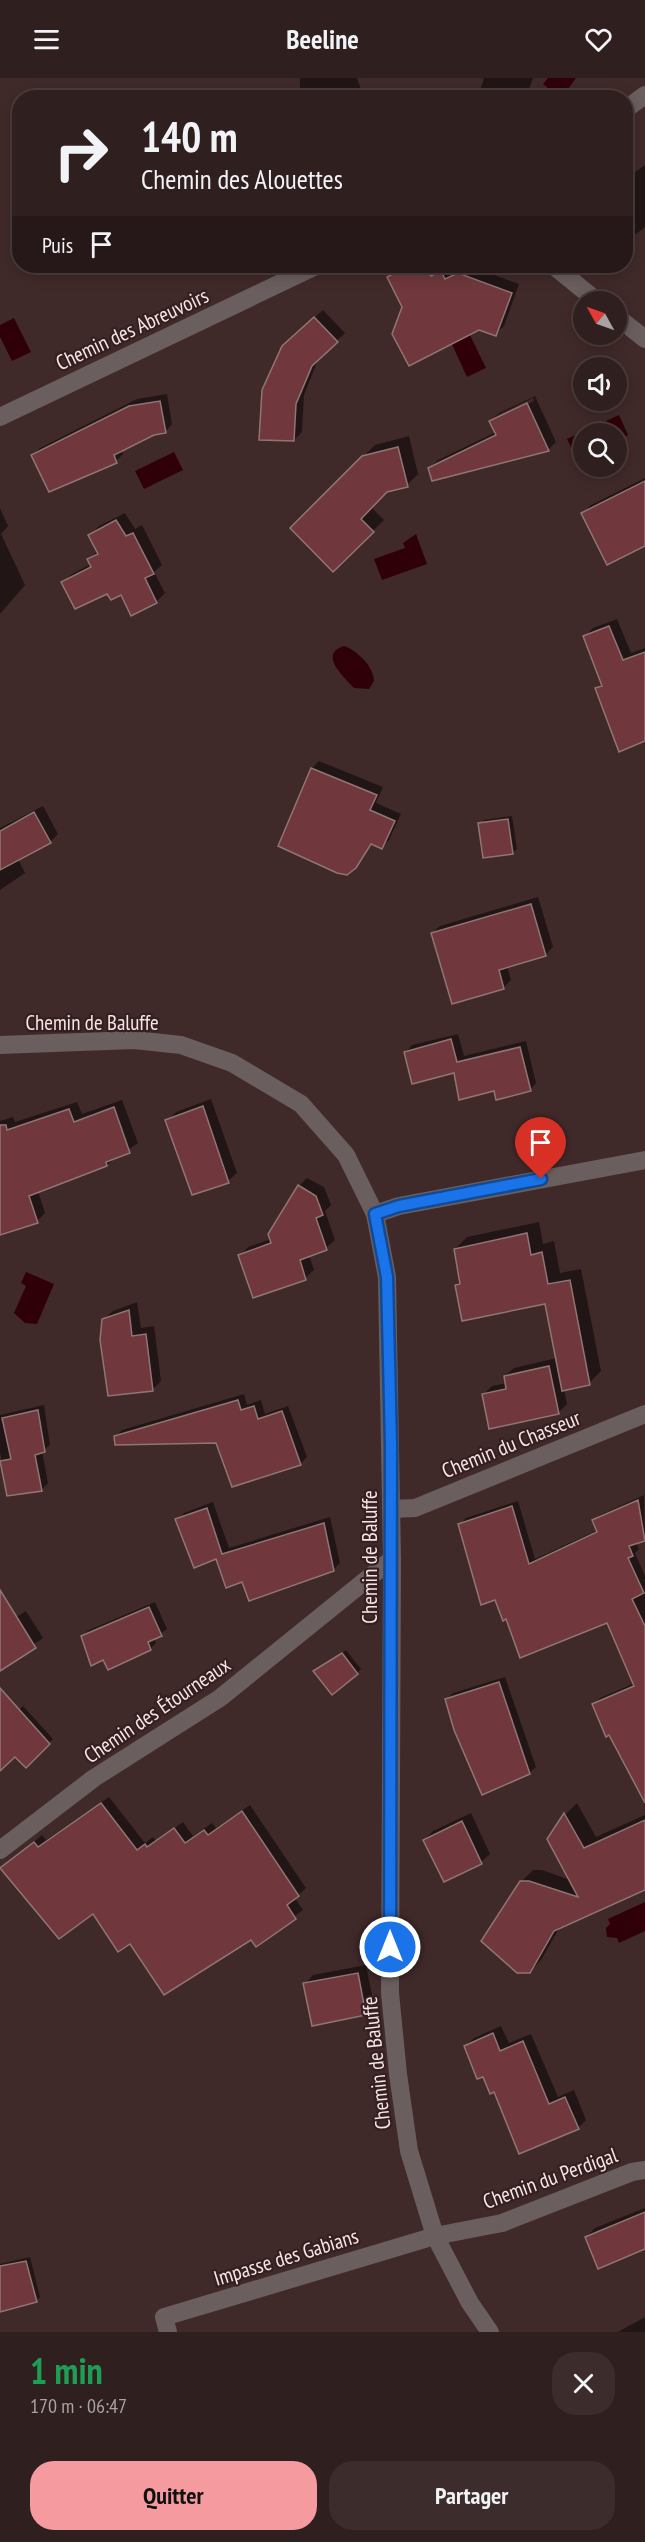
<!DOCTYPE html>
<html lang="fr">
<head>
<meta charset="utf-8">
<style>
  :root { --surface:#301f1f; --page:#3c2c2c; --text:#f1f3f6; --muted:#a8a2a4; --line:#4b3d3d; --accent:#f59b9f }
  body { margin:0; font-family:"PT Sans Narrow",sans-serif; background:var(--page); color:var(--text); height:100vh; display:flex; flex-direction:column; font-size:22px; white-space:nowrap }
  * { box-sizing:border-box; margin:0 }
  p { font-size:20px; color:var(--muted) }
  .icon { flex:none; width:33px; height:33px; fill:none; stroke:currentColor; stroke-width:2; stroke-linecap:round; stroke-linejoin:round }
  .map { position:relative; height:2254px; overflow:hidden }
  .drawer { display:flex; flex-direction:column; background:var(--surface); flex:1 }
  .drawer>* { flex:none }
  .top-card { position:absolute; left:12px; top:12px; width:621px; height:183px; border-radius:24px; box-shadow:0 3px 15px #0003,0 0 0 2px var(--line); background:#301f1f; color:var(--text); overflow:hidden }
  .needle { width:39px; rotate:310deg }
  .buttons { position:absolute; left:573px; top:213px; display:grid; gap:12px }
  .buttons a { display:grid; place-items:center; width:54px; height:54px; border-radius:50%; background:var(--surface); box-shadow:0 3px 15px #0003,0 0 0 2px var(--line); font-size:30px }
  .pin { position:absolute; display:grid; place-items:center; width:51px; height:51px; color:#fff; margin:-62px -26px; border-radius:50% 50% 50% 0; rotate:-45deg; box-shadow:0 0 6px #0007 }
  .pin .icon { rotate:45deg }
  .me { position:absolute; width:66px; margin:-33px; rotate:0deg; stroke-linejoin:round; filter:drop-shadow(0 0 4px #0008) }
  .turn { display:flex; align-items:center; gap:21px; height:126px; padding:0 30px; font-size:27px }
  .turn .icon { width:78px; height:78px; stroke-width:2.5 }
  .turn b { display:block; font-size:42px; line-height:51px }
  .then { display:flex; align-items:center; height:57px; padding:0 30px; background:#0003; gap:12px; font-size:22px }
  .round { display:grid; place-items:center; flex:none; width:63px; height:63px; border-radius:24px; background:var(--page) }
  .headline { display:flex; align-items:center; justify-content:space-between; height:102px; padding:0 30px }
  h1 { font-size:36px; font-weight:600; line-height:45px; color:#1e9e55 }
  .cta { display:flex; gap:12px; margin-top:auto; padding:12px 30px }
  .cta a { flex:1; height:69px; border-radius:24px; background:var(--accent); color:#111; font-size:24px; font-weight:600; line-height:69px; text-align:center }
  .cta a+a { background:var(--page); color:var(--text) }
  header { display:flex; justify-content:space-between; align-items:center; height:78px; padding:0 30px; background:var(--surface); font-size:27px; font-weight:600 }
  .map>svg:first-child { display:block }
</style>
</head>
<body>
<header><svg class="icon" aria-label="menu" viewBox="0 0 24 24"><path d="M4 6h16M4 12h16M4 18h16"/></svg>Beeline<svg class="icon" aria-label="heart" viewBox="0 0 24 24"><path d="M12 20l-8-8c-3-5 5-10 8-4 3-6 11-1 8 4z"/></svg></header>
<div class="map">
<svg width="645" height="2254" viewBox="0 0 645 2254">
  <rect width="100%" height="100%" fill="#402929"/>
  <g fill="#300008">
    <polygon points="548,0 576,0 562,19 546,19 547,9 543,6"/>
    <polygon points="14,240 31,274 12,283 0,259 0,247"/>
    <polygon points="469,255 486,290 467,299 451,264"/>
    <polygon points="619,337 628,357 617,362 616,356 584,356 583,378 577,381 567,361"/>
    <polygon points="174,374 183,392 144,411 135,393"/>
    <polygon points="416,456 427,486 382,502 374,481 405,470 403,465"/>
    <path d="M 344,568 C 357,572 374,589 374,603 L 369,611 L 354,610 C 344,599 318,576 344,568 Z"/>
    <polygon points="26,1194 54,1206 37,1246 25,1245 14,1235 26,1208 21,1205"/>
    <polygon points="645,1824 645,1853 619,1865 617,1860 607,1859 606,1850 610,1846 608,1841"/>
  </g>
  <g fill="#0007" fill-rule="evenodd">
    <polygon points="300,0 357,0 364,20 284,20 300,15"/>
    <polygon points="484,0 533,0 526,20 478,20"/>
    <polygon points="645,87 645,149 626,164 626,93 630,98"/>
    <polygon points="403,188 439,188 440,191 451,188 454,194 470,188 519,206 504,248 495,256 403,229 388,199"/>
    <polygon points="323,232 345,255 319,279 304,317 302,354 294,362 292,260"/>
    <polygon points="167,316 172,346 165,354 153,356 121,372 123,376 116,383 32,377 40,370 137,321"/>
    <path d="M 535,318 L 556,364 L 548,372 L 430,390 L 438,382 L 496,354 L 491,343 L 499,335 ZM 533,320 L 534,323 L 498,340 L 498,337 Z"/>
    <polygon points="409,358 418,396 407,407 387,413 371,429 384,442 333,492 292,450 375,367"/>
    <polygon points="645,400 645,466 583,435 591,427"/>
    <polygon points="0,430 8,448 1,456 25,507 0,536"/>
    <polygon points="125,435 135,451 142,447 162,487 154,494 165,515 156,524 63,504 72,496 91,486 89,481 98,472 90,457 99,448"/>
    <polygon points="617,541 631,575 645,570 645,662 596,611 603,604 585,558 593,550"/>
    <polygon points="319,683 383,709 376,725 401,736 389,762 382,769 373,765 355,789 312,690"/>
    <polygon points="43,728 58,756 50,764 18,781 25,795 0,812 0,750"/>
    <polygon points="512,738 517,771 512,775 480,746 484,742"/>
    <polygon points="538,819 553,869 545,877 507,888 511,902 503,910 432,855 440,848"/>
    <polygon points="458,956 464,978 526,963 536,1005 530,1012 495,1011 406,974 412,967"/>
    <polygon points="211,1021 237,1095 228,1103 167,1043 176,1034"/>
    <polygon points="122,1022 138,1065 106,1087 38,1113 45,1135 37,1143 0,1156 0,1043 13,1039 15,1044 77,1024 82,1036"/>
    <polygon points="307,1100 324,1109 331,1127 325,1133 335,1162 326,1170 309,1177 314,1192 305,1200 240,1178 248,1169 271,1161 299,1108"/>
    <polygon points="539,1144 543,1166 554,1163 560,1195 581,1191 601,1293 589,1305 564,1311 567,1326 558,1335 483,1317 492,1308 507,1305 505,1298 514,1290 557,1280 546,1225 456,1207 461,1202 455,1171 467,1159"/>
    <polygon points="137,1224 141,1250 154,1248 161,1303 153,1311 104,1241 113,1233"/>
    <polygon points="244,1316 247,1327 261,1322 265,1336 288,1328 307,1379 300,1386 218,1364 116,1358 122,1352"/>
    <polygon points="44,1327 50,1367 42,1373 48,1405 42,1411 8,1416 0,1374 0,1337"/>
    <polygon points="644,1417 645,1461 636,1464 639,1471 635,1475 645,1498 645,1640 594,1626 600,1620 635,1605 608,1543 507,1539 460,1446 466,1440 518,1423 535,1481 598,1452 594,1443 600,1437"/>
    <polygon points="213,1424 229,1470 330,1439 340,1485 333,1492 243,1502 177,1442 184,1435"/>
    <polygon points="155,1524 167,1551 154,1560 156,1565 150,1571 104,1580 82,1558 89,1552"/>
    <polygon points="26,1533 43,1560 0,1591 0,1549"/>
    <polygon points="346,1572 361,1591 357,1595 315,1593"/>
    <polygon points="505,1599 536,1689 529,1695 446,1622 453,1615"/>
    <polygon points="23,1628 53,1661 26,1688 0,1659 0,1650"/>
    <polygon points="109,1719 145,1765 153,1759 156,1763 183,1744 193,1758 212,1745 216,1750 250,1727 306,1810 295,1820 303,1832 256,1867 252,1860 130,1864 93,1834 10,1783 42,1757 46,1762"/>
    <polygon points="577,1725 596,1759 645,1737 645,1810 560,1849 541,1882 530,1894 521,1804 533,1792 542,1792 570,1802 549,1761 566,1736"/>
    <polygon points="471,1735 490,1776 481,1784 424,1762 433,1753"/>
    <polygon points="366,1887 374,1927 365,1935 305,1906 313,1897"/>
    <polygon points="501,1948 509,1965 531,1956 558,2019 574,2012 586,2042 578,2050 495,2012 483,1997 465,1968 474,1960"/>
    <polygon points="645,2130 645,2169 586,2159 595,2150"/>
    <polygon points="30,2179 40,2219 36,2223 0,2207 0,2186"/>
    <polygon points="645,2239 645,2254 618,2254"/>
  </g>
  <g fill="#70383c" stroke="#907575" stroke-width="1.5">
    <polygon points="408,188 426,188 431,198 441,193 445,201 458,195 512,215 496,258 479,252 409,288 392,256 402,229 387,199"/>
    <polygon points="314,239 338,264 312,288 296,326 294,363 259,362 262,312 282,268"/>
    <polygon points="160,323 166,355 154,357 114,377 117,385 49,414 31,377 129,328"/>
    <polygon points="527,325 549,373 432,403 428,390 496,357 489,343"/>
    <polygon points="398,369 408,409 387,414 361,441 374,454 333,494 290,450 362,378"/>
    <polygon points="645,403 645,468 607,487 581,435"/>
    <polygon points="116,442 126,458 133,455 154,496 145,500 157,525 131,538 121,517 111,522 107,516 75,531 61,504 91,489 87,481 98,476 88,457"/>
    <polygon points="609,548 623,582 645,574 645,663 619,674 595,610 602,608 583,558"/>
    <polygon points="311,690 377,717 370,732 395,743 382,771 371,766 356,790 347,797 337,795 278,768"/>
    <polygon points="34,734 51,765 0,792 0,753"/>
    <polygon points="508,741 513,776 483,780 478,745"/>
    <polygon points="531,826 546,878 499,892 504,911 452,926 431,855"/>
    <polygon points="451,961 457,984 520,969 531,1013 496,1022 494,1013 459,1022 454,995 412,1006 404,974"/>
    <polygon points="203,1028 229,1105 192,1117 165,1042"/>
    <polygon points="114,1029 130,1075 106,1084 107,1088 29,1118 38,1145 0,1157 0,1047 6,1047 7,1052 69,1031 74,1044"/>
    <polygon points="298,1107 316,1118 323,1137 316,1140 327,1172 300,1182 306,1202 253,1220 238,1177 271,1165 268,1156"/>
    <polygon points="527,1155 531,1177 542,1174 548,1206 570,1202 590,1307 562,1313 545,1226 462,1243 455,1207 460,1206 454,1171"/>
    <polygon points="129,1232 132,1258 146,1256 153,1313 108,1318 100,1262 102,1241"/>
    <polygon points="549,1288 559,1336 489,1351 482,1316 506,1311 504,1298"/>
    <polygon points="238,1322 241,1332 254,1328 258,1341 282,1333 301,1387 232,1409 216,1365 115,1367 114,1358"/>
    <polygon points="38,1332 45,1374 35,1377 42,1413 7,1418 0,1383 11,1381 2,1340"/>
    <polygon points="638,1422 645,1463 629,1468 633,1478 628,1480 644,1515 632,1521 645,1548 645,1725 609,1657 606,1659 592,1626 634,1608 607,1545 520,1580 506,1541 503,1543 495,1522 481,1527 458,1446 512,1428 529,1486 597,1454 592,1442"/>
    <polygon points="207,1430 222,1476 324,1445 334,1493 249,1523 242,1504 226,1510 216,1481 194,1490 175,1441"/>
    <polygon points="0,1512 36,1570 0,1593"/>
    <polygon points="149,1529 162,1558 148,1564 151,1572 108,1592 103,1582 91,1588 81,1558"/>
    <polygon points="342,1575 358,1596 332,1617 313,1593"/>
    <polygon points="499,1604 530,1696 482,1717 454,1652 445,1621"/>
    <polygon points="0,1610 50,1666 26,1690 15,1679 0,1693"/>
    <polygon points="101,1725 137,1772 145,1766 147,1769 174,1750 185,1765 204,1752 208,1757 242,1733 299,1818 287,1827 296,1841 256,1869 251,1862 164,1917 130,1866 118,1874 93,1836 59,1861 0,1790 34,1764 38,1769"/>
    <polygon points="564,1735 584,1770 645,1742 645,1812 554,1853 530,1895 517,1895 481,1863 520,1803 529,1803 578,1819 547,1761"/>
    <polygon points="462,1743 482,1786 444,1804 423,1762"/>
    <polygon points="358,1895 366,1937 312,1948 303,1905"/>
    <polygon points="493,1955 500,1973 523,1963 549,2026 565,2019 579,2051 519,2076 494,2014 490,2016 483,1999 477,2001 464,1968"/>
    <polygon points="645,2134 645,2171 598,2191 585,2159"/>
    <polygon points="26,2183 37,2224 0,2234 0,2188"/>
  </g>
  <g fill="none" stroke-linecap="round" stroke-linejoin="round">
    <g stroke="#6a5e5e" stroke-width="18">
      <polyline points="626,31 645,17"/>
      <polyline points="554,188 598,224"/>
      <polyline points="616,238 645,261"/>
      <polyline points="0,339 316,188"/>
      <polyline points="0,967 134,962 181,967 232,985 301,1026 346,1077 375,1136 387,1199 392,1481 390,1915 398,1996 409,2073 435,2158 470,2225 490,2254"/>
      <polyline points="375,1136 399,1128 645,1082"/>
      <polyline points="392,1431 415,1430 645,1336"/>
      <polyline points="0,1772 94,1700 220,1620 392,1481"/>
      <polyline points="168,2254 164,2239 435,2158 502,2145 632,2094 645,2092"/>
    </g>
  </g>
  <g fill="none" stroke-linecap="round" stroke-linejoin="round">
    <defs>
      <polyline id="route" points="390,1869 391,1367 387,1199 375,1136 399,1128 541,1101"/>
    </defs>
    <use href="#route" stroke="#114b97" stroke-width="15"/>
    <use href="#route" stroke="#1a73e8" stroke-width="10"/>
  </g>
  <g text-anchor="middle" dominant-baseline="central" stroke-width="4.5" stroke-linejoin="round" paint-order="stroke">
    <g font-size="21" fill="#f5e5e5" stroke="#351f20">
      <text transform="translate(132 251) rotate(-25)">Chemin des Abreuvoirs</text>
      <text x="92" y="944">Chemin de Baluffe</text>
      <text transform="translate(511 1366) rotate(-22)">Chemin du Chasseur</text>
      <text transform="translate(369 1479) rotate(-90)">Chemin de Baluffe</text>
      <text transform="translate(157 1632) rotate(-34)">Chemin des Étourneaux</text>
      <text transform="translate(376 1985) rotate(-96)">Chemin de Baluffe</text>
      <text transform="translate(550 2100) rotate(-20)">Chemin du Perdigal</text>
      <text transform="translate(286 2179) rotate(-17)">Impasse des Gabians</text>
    </g>
  </g>
</svg>
<div class="buttons">
<a><svg class="needle" viewBox="-14 -14 28 28"><path d="M0-13l5 13h-10z" fill="#e53935"/><path d="M0 13l5-13h-10z" fill="#a8a2a4"/></svg></a>
<a><svg class="icon" aria-label="sound" viewBox="0 0 24 24"><path d="M4 9h4l5-4v14l-5-4H4zM17 9q2 3 0 6"/></svg></a>
<a><svg class="icon" aria-label="search" viewBox="0 0 24 24"><circle cx="10" cy="10" r="6"/><path d="M15 15l6 6"/></svg></a>
</div>
<div class="pin" style="left:541px;top:1101px;background:#d93025"><svg class="icon" aria-label="arrive" viewBox="0 0 24 24"><path d="M6 21V4h12l-3 4 3 4H6"/></svg></div>
<svg class="me" style="left:390px;top:1869px" viewBox="-20 -20 40 40"><circle r="17" fill="#1a73e8" stroke="#fff" stroke-width="3"/><path d="M0-11L8 9 0 5-8 9z" fill="#fff"/></svg>
<div class="top-card">
<div class="turn"><svg class="icon" aria-label="right" viewBox="0 0 24 24"><path d="M7 20v-9h11M14 6l5 5-5 5"/></svg><div><b>140 m</b>Chemin des Alouettes</div></div>
<div class="then">Puis<svg class="icon" aria-label="arrive" viewBox="0 0 24 24"><path d="M6 21V4h12l-3 4 3 4H6"/></svg></div>
</div>
</div>
<section class="drawer">
<div class="headline"><div><h1>1 min</h1><p>170 m · 06:47</p></div><a class="round"><svg class="icon" aria-label="close" viewBox="0 0 24 24"><path d="M6 6l12 12M18 6L6 18"/></svg></a></div>
<div class="cta"><a>Quitter</a><a>Partager</a></div>
</section>
</body>
</html>
